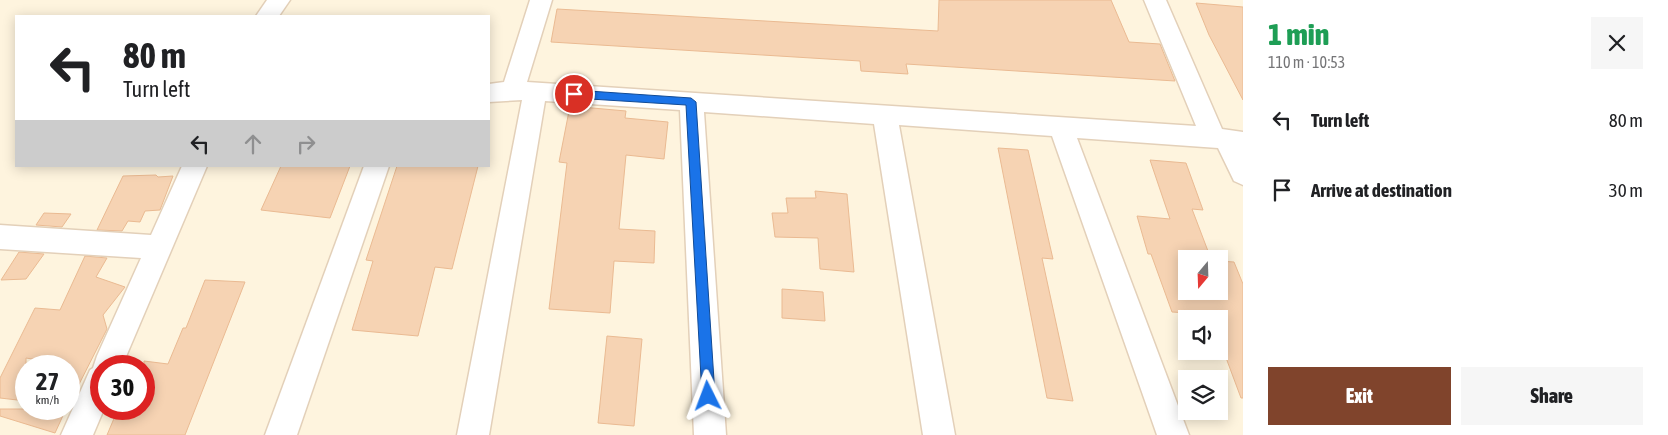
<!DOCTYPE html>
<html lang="en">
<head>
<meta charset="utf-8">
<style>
  :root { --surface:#fff; --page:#f6f6f6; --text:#202124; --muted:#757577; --accent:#80442c }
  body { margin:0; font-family:"Asap Condensed",sans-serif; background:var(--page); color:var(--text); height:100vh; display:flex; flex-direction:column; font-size:19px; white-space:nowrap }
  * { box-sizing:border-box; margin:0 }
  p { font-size:16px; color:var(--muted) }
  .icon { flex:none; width:28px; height:28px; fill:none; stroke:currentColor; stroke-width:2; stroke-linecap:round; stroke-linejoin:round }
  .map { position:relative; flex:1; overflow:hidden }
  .details { display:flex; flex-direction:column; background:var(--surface); width:425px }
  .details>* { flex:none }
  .hud { position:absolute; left:15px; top:15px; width:475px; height:152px; border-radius:0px; box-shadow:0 2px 12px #0003; background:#fff; color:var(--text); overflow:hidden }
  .needle { width:32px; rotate:199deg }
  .buttons { position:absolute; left:1178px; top:250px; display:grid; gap:10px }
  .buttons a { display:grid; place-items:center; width:50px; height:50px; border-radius:0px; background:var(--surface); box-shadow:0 2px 12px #0003; font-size:25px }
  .speed { position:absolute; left:15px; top:355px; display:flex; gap:10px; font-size:25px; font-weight:700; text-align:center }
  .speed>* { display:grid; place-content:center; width:65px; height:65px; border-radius:50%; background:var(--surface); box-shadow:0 2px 12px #0003; line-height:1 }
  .speed small { font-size:12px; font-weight:400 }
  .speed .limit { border:8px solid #d22; background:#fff; color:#111 }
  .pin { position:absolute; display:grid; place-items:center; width:42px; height:42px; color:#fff; margin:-21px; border:2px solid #fff; border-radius:50%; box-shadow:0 1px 5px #0007 }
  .me { position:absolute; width:55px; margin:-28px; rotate:357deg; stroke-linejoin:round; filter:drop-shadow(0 0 4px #0008) }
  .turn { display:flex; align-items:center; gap:18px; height:105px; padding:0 25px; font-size:22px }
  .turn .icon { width:65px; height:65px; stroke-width:2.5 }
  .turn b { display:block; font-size:35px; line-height:42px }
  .lanes { display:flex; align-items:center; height:48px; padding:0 25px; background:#0003; justify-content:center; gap:25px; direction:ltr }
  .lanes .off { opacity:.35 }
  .round { display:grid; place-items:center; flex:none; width:52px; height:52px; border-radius:0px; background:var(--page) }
  .head { display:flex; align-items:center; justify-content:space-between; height:85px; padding:0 25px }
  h1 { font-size:30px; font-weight:800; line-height:38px; color:#1e9e55 }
  .action { display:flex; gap:10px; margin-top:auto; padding:10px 25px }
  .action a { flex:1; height:58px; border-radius:0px; background:var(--accent); color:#fff; font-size:20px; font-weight:800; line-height:58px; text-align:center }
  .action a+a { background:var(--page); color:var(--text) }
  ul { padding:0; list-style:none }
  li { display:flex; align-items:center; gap:15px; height:70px; padding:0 25px }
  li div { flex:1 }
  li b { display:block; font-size:19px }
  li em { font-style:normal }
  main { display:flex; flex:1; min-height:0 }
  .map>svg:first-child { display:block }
</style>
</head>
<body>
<main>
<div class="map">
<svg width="1243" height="435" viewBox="0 0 1243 435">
  <rect width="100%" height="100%" fill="#fef4de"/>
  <g fill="#f6d3b3" stroke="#eaba92">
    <polygon points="939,0 1111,0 1129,42 1160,44 1175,81 906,64 908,74 861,71 860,61 551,42 557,9 938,31"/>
    <polygon points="1196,3 1243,7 1243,100 1209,35"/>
    <polygon points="570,106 626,111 625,118 668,122 664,159 626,155 619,229 655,231 654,263 614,261 610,313 549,309 567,163 559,162"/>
    <polygon points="998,148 1028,150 1053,259 1042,258 1073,401 1047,398"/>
    <polygon points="1150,160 1186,163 1203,210 1192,209 1211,259 1186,259 1186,291 1219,291 1219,261 1234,262 1243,284 1243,398 1241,398 1219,339 1219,319 1190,319 1188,313 1172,312 1151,254 1148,254 1137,216 1170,219"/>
    <polygon points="281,166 350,166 330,218 261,210"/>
    <polygon points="397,166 478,166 452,269 435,267 418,336 352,330 373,261 366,260"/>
    <polygon points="156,175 158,177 173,176 160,210 145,211 140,222 128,221 122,231 97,230 123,176"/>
    <polygon points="815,191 847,194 854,272 820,269 818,238 775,237 772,213 788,213 786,198 816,198"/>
    <polygon points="44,213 71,214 62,227 36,225"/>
    <polygon points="19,252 44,254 26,279 1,280"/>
    <polygon points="85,256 107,258 96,277 125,287 103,315 107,329 69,404 69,365 26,358 26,401 0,398 0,378 35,308 60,310"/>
    <polygon points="205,280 245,282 185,435 107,435 118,409 144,409 144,361 168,364 183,328 186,328"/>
    <polygon points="782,289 823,292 825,321 782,318"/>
    <polygon points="607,336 642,339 634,426 598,423"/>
    <polygon points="0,409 66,409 55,433 0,416"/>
  </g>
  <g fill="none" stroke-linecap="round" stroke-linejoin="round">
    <defs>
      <g id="street">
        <polygon points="267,0 290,0 279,16 256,16"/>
        <polygon points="530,0 552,0 527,82 1196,126 1144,0 1166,0 1222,129 1243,132 1243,185 1234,181 1218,148 1077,138 1189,435 1157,435 1052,136 899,125 955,435 923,435 874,124 704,112 726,435 694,435 680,110 545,101 489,435 457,435 522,100 489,102 489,84 504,82"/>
        <polygon points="182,166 207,166 122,366 101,366 101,409 104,409 93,435 61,435 90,370 93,368 97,356 141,258 0,249 0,225 151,235"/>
        <polygon points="364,166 389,166 297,435 265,435"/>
      </g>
    </defs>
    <use href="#street" stroke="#e3d0b9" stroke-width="3"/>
    <use href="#street" fill="#fff" fill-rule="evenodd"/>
  </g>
  <polygon fill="#1a73e8" stroke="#114b97" points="574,90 691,98 696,102 715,396 713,400 708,402 703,400 702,396 686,105 574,98 569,94"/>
</svg>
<div class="buttons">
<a><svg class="needle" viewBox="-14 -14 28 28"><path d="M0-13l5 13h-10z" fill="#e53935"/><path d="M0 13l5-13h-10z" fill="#757577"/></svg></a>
<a><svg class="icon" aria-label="sound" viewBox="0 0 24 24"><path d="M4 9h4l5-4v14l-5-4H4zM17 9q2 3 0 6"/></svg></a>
<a><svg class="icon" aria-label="layers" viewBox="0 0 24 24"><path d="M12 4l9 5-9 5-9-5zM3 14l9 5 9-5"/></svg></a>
</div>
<div class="speed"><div>27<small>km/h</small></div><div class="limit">30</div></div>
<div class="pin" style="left:574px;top:94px;background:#d93025"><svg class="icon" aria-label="arrive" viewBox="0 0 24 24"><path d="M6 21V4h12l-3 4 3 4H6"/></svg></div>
<svg class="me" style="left:708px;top:396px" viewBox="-20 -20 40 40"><path d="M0-17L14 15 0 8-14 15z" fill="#1a73e8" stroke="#fff" stroke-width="4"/></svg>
<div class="hud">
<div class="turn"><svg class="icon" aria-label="left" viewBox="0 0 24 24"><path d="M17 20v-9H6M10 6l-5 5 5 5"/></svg><div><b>80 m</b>Turn left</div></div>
<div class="lanes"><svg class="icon" aria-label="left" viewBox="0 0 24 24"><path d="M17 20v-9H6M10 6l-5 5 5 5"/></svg><svg class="icon off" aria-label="ahead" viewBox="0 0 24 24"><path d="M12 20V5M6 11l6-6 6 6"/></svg><svg class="icon off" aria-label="right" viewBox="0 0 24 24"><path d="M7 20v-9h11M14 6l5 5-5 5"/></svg></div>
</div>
</div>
<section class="details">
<div class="head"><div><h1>1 min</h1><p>110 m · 10:53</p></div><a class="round"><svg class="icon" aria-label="close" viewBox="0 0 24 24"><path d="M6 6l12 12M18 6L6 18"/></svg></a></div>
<ul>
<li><svg class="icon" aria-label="left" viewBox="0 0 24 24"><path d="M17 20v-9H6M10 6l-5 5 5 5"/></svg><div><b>Turn left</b></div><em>80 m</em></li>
<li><svg class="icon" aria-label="arrive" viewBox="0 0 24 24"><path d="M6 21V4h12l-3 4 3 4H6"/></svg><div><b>Arrive at destination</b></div><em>30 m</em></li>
</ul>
<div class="action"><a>Exit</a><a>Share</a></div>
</section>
</main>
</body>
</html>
